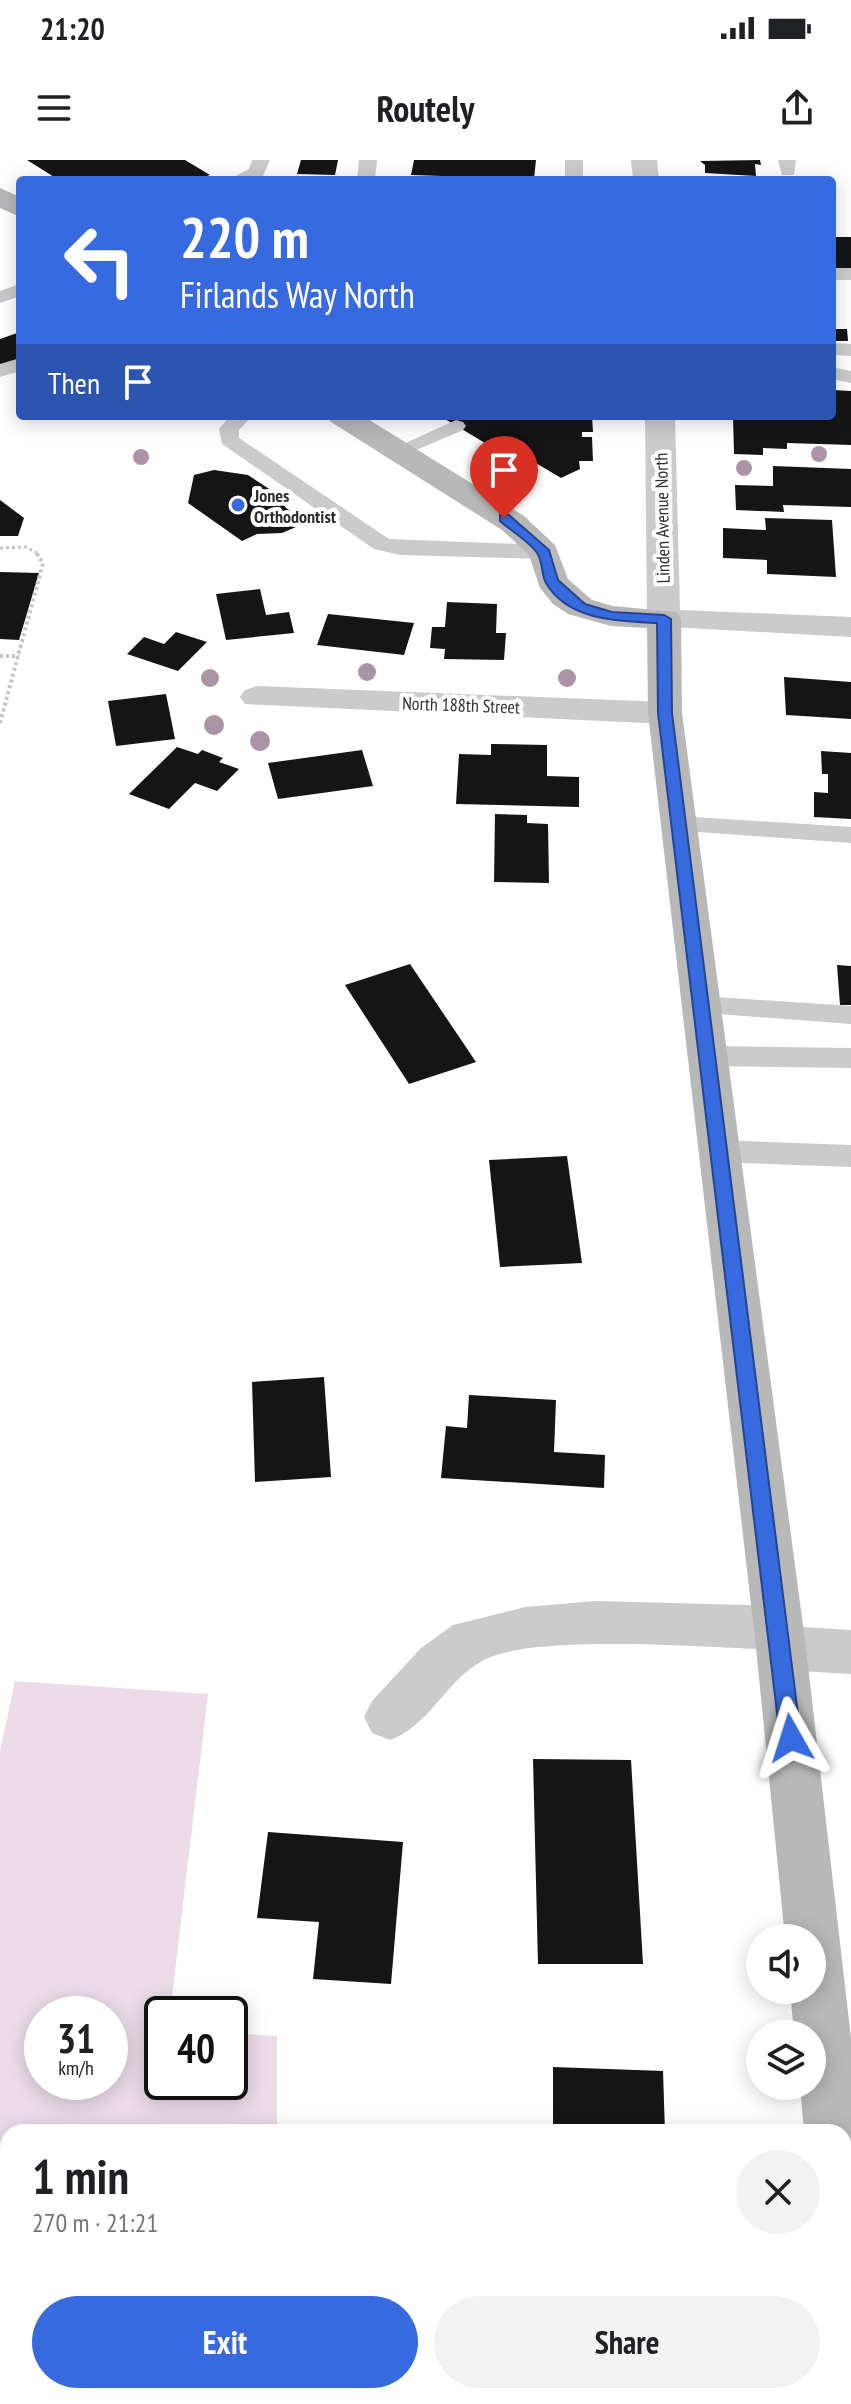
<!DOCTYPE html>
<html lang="en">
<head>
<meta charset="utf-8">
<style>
  :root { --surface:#fff; --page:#f2f2f2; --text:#202124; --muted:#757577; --accent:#376ade }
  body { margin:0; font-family:"PT Sans Narrow",sans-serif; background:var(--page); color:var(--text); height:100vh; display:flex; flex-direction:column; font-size:30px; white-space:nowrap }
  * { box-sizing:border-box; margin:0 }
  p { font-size:26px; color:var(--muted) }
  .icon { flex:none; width:44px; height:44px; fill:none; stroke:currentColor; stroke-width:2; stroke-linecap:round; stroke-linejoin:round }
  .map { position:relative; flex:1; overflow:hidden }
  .sheet { position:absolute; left:0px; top:1964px; width:852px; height:280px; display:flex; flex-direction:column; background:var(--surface); border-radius:24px 24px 0 0; box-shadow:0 4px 20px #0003 }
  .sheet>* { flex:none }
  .banner { position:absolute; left:16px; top:16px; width:820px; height:244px; border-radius:8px; box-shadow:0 4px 20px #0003; background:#376ade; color:#fff; overflow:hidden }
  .fabs { position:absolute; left:746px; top:1764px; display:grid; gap:16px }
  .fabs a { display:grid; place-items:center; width:80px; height:80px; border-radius:50%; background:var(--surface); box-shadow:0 4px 20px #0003; font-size:40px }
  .speed { position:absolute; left:24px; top:1836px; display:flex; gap:16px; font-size:40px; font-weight:700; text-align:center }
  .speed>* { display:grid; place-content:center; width:104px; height:104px; border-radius:50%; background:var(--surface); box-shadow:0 4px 20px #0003; line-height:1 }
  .speed small { font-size:20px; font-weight:400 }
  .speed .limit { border:4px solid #111; border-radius:12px; background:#fff; color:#111 }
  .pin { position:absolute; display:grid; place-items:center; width:68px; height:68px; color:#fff; margin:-82px -34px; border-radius:50% 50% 50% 0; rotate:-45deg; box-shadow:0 0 8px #0007 }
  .pin .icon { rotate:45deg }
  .me { position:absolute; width:88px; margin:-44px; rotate:354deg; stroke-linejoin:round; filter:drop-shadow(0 0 6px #0008) }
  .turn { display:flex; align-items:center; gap:28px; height:168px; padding:0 32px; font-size:36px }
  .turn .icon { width:104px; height:104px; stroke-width:2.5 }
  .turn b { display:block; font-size:56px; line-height:68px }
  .then { display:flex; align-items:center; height:76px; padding:0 32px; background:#0003; gap:16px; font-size:30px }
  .round { display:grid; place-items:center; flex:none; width:84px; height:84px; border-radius:42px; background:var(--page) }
  .summary { display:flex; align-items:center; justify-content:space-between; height:136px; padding:0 32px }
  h1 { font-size:48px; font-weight:800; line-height:60px }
  .action { display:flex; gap:16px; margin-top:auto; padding:16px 32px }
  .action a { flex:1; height:92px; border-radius:48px; background:var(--accent); color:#fff; font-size:32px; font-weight:800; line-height:92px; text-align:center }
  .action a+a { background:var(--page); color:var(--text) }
  .status { display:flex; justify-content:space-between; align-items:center; height:56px; padding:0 40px; background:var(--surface); direction:ltr }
  .status svg { height:22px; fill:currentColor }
  header { display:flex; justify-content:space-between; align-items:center; height:104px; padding:0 32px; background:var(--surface); font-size:36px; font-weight:800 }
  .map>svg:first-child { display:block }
</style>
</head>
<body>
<div class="status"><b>21:20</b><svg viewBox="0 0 49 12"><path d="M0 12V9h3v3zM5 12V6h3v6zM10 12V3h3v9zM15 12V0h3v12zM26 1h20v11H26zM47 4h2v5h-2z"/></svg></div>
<header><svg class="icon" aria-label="menu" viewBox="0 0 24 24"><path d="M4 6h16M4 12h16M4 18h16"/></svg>Routely<svg class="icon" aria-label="share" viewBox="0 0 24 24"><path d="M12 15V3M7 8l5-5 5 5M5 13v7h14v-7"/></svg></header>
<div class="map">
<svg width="851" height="2244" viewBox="0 0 851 2244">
  <rect width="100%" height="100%" fill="#fff"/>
  <path fill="#ebdce7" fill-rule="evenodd" d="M 15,1521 L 208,1534 L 170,1854 L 162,1854 L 162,1922 L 230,1922 L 230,1873 L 277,1876 L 277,1972 L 8,1972 L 8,2236 L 274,2236 L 274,2244 L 0,2244 L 0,1591 ZM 42,1854 L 110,1854 L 110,1922 L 42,1922 Z"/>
  <g fill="#151515">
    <polygon points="27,0 185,0 210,15 195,20 59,20"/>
    <polygon points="301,0 338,0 335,15 297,14"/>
    <polygon points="414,0 536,0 534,19 411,15"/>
    <polygon points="760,0 761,5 755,4 756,16 705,13 705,5 700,1"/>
    <polygon points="832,77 851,77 851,111 832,110"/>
    <polygon points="832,169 847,169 848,181 832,181"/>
    <polygon points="20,172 20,201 0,209 0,179"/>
    <polygon points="832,230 851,231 851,285 787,283 787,289 763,288 763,295 734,294 733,256 832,256"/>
    <polygon points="440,256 592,256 593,272 582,272 582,277 592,277 593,301 579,301 580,309 561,318 509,287 500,292"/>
    <polygon points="773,306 851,309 851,347 783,345 784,352 736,350 735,325 773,326"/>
    <polygon points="214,310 248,315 286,340 285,347 302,360 298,361 303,364 282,373 257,374 242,381 188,343 194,315"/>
    <polygon points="0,340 24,358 18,376 0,376"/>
    <polygon points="765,358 832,360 836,417 767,414 767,400 723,398 723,368 766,370"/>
    <polygon points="0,412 39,413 19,480 0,479"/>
    <polygon points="260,429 266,455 289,452 294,473 226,480 216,434"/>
    <polygon points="447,442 497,444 496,473 506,473 504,500 444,499 445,489 430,488 432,467 445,467"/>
    <polygon points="328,454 414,463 404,495 317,485"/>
    <polygon points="176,472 207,482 178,511 127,494 144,477 164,484"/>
    <polygon points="784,517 851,522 851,559 786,555"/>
    <polygon points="166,534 175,579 116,586 108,541"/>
    <polygon points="491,584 547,585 547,616 579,617 579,647 456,644 459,594 491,595"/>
    <polygon points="177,587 198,594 202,590 223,598 219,602 239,609 217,631 195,623 169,649 129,634"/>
    <polygon points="362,590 373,626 278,639 268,603"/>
    <polygon points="821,591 851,593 851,659 814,657 814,632 828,633 828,614 822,614"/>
    <polygon points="495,654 527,655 527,663 548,664 549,723 494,722"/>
    <polygon points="410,804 476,902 409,924 345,825"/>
    <polygon points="837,805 851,806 851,845 840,845"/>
    <polygon points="567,996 582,1103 500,1107 489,1000"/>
    <polygon points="324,1217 331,1317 255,1322 252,1222"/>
    <polygon points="469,1235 556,1240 554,1292 605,1295 604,1328 441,1318 446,1266 467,1268"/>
    <polygon points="533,1599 631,1600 643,1804 538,1804"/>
    <polygon points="268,1672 403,1682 391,1824 313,1819 319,1762 257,1758"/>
    <polygon points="553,1907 663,1911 665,1972 553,1972"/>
    <rect x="545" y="2236" width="132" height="8"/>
  </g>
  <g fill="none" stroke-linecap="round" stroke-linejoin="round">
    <polyline stroke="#c5c5c5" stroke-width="3" stroke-dasharray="3 3" stroke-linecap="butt" points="0,388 26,387 37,393"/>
    <g stroke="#c5c5c5" stroke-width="4" stroke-dasharray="3 3" stroke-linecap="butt">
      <polyline points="0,496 19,496"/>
      <polyline points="0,563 43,403 35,391"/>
    </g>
    <g fill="#cbcbcb" fill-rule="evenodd">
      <polygon points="252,0 270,0 263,16 253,20 228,20 249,9"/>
      <polygon points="359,0 377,0 375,20 357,20"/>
      <rect x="565" y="0" width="18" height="20"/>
      <polygon points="778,0 796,0 794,15 782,15"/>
      <rect x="832" y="108" width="19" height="12"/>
      <polygon points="20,124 20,136 0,143 0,131"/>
      <polygon points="832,183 851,184 851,196 832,195"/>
      <polygon points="20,198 20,211 0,217 0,204"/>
      <polygon points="832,207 851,211 851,223 832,219"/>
      <polygon points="230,256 252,256 239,270 239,278 389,379 544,385 555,392 544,399 400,395 374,389 222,284 219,269"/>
      <polygon points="456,260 463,262 466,266 463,270 405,295 391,295 388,291"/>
      <polygon points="679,656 851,667 851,683 670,670 667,664 670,658"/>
      <polygon points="701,836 851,846 851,864 691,852 688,845 691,838"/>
      <polygon points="707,886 851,888 851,908 707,906 697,903 693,896 697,889"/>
      <polygon points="719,980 851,985 851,1007 719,1002 709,998 705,991 709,984"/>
    </g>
    <g fill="#cbcbcb" fill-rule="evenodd">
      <polygon points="631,0 657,0 659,20 633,20"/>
      <polygon points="645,256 675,256 680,450 851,457 851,477 652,466 647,459"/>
      <polygon points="257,526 665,542 677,545 682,553 677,561 665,564 245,544 240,537 245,530"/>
      <path d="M 596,1441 L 779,1446 L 797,1453 L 803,1467 L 851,1470 L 851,1514 L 781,1510 L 763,1504 L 757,1489 C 698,1487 528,1474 482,1501 C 446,1521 429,1566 390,1580 L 372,1573 L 364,1557 L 372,1541 L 421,1488 L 453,1465 L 525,1447 Z"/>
    </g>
    <g fill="#b8b8b8" fill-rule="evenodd">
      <polygon points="0,28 20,37 20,57 0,48"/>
      <polygon points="327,256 363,256 524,356 555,385 568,419 592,440 613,446 676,452 681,459 682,553 806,1488 851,1878 851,1993 844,1996 844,1972 804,1972 800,1926 812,1926 812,1874 794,1874 790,1830 812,1830 812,1778 785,1778 756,1488 648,553 647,468 611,466 568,454 553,444 540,428 529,395 502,370 331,262"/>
      <polygon points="844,2047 851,2050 851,2173 844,2170"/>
    </g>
  </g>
  <g fill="#ab94a5">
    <circle cx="819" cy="294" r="8"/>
    <circle cx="141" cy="297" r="8"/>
    <circle cx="744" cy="308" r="8"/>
    <circle cx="367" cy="512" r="9"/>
    <circle cx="210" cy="518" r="9"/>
    <circle cx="567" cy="518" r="9"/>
    <circle cx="214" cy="565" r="10"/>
    <circle cx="260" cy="581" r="10"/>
  </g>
  <path fill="#376ade" stroke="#244590" stroke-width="2" d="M 500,355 L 509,355 L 549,390 L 558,420 L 585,444 L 612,452 L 664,455 L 671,459 L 672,553 L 801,1578 L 798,1585 L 791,1588 L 783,1585 L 780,1578 L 658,553 L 657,463 C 619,461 568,461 546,423 C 541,414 543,401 537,393 C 529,381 511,371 500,361 Z"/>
  <circle fill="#376ade" stroke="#fff" stroke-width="3" cx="238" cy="345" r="8"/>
  <g text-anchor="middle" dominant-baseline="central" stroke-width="8" stroke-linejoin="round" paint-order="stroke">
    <g font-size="18" font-weight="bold" fill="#2e2e2e" stroke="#fff" text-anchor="start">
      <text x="254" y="335">Jones<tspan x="254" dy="21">Orthodontist</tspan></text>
    </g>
    <g font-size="18" fill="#2e2e2e" stroke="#fff">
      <text transform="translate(662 358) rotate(-91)">Linden Avenue North</text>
      <text transform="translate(461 545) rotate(2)">North 188th Street</text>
    </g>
  </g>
</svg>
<div class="fabs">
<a><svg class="icon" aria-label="sound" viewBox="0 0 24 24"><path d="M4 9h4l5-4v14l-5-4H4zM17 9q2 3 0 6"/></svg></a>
<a><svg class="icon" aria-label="layers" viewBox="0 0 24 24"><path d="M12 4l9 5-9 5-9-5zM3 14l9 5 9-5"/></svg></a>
</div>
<div class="speed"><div>31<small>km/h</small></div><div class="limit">40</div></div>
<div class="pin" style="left:504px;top:358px;background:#d93025"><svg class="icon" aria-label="arrive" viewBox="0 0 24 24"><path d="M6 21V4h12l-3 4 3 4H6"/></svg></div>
<svg class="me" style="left:791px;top:1578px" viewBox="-20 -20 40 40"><path d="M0-17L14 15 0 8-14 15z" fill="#376ade" stroke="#fff" stroke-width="4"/></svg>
<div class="banner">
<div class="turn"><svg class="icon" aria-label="left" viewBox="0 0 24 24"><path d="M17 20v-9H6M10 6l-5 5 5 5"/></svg><div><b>220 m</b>Firlands Way North</div></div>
<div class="then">Then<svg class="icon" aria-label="arrive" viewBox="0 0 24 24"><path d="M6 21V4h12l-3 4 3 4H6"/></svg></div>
</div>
<section class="sheet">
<div class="summary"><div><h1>1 min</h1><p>270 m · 21:21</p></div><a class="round"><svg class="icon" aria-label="close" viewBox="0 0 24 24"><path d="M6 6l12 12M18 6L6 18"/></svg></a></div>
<div class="action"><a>Exit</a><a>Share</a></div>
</section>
</div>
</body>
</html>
